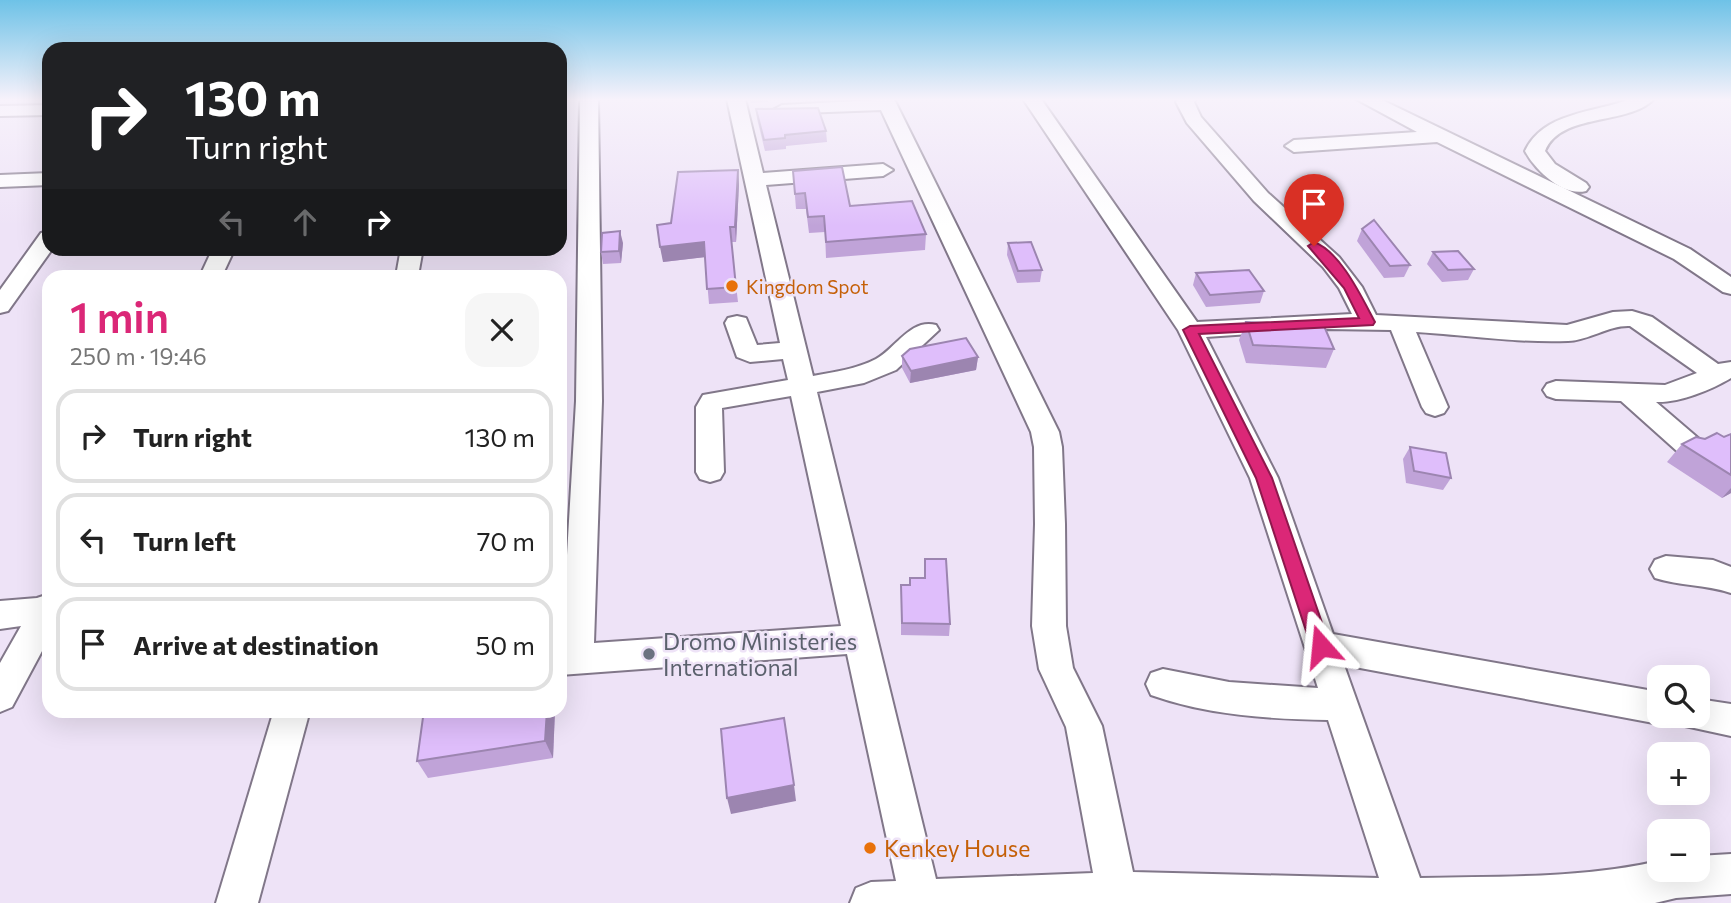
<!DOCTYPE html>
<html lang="en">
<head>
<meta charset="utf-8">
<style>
  :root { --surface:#fff; --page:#f6f6f6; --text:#222; --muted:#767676; --line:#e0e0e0; --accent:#db2777 }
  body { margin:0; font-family:Commissioner,sans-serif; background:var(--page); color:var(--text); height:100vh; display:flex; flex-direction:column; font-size:26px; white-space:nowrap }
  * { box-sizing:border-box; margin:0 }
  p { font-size:23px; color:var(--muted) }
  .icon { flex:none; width:38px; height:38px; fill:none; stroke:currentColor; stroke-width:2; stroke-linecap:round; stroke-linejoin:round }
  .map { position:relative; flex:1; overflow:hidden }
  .side { position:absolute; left:42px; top:270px; width:525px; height:448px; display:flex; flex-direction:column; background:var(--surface); border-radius:21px; box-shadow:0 7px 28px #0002 }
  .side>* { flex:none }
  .top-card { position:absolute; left:42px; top:42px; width:525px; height:214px; border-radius:21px; box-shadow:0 7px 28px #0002; background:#202124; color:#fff; overflow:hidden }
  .tools { position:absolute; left:1647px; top:665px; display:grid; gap:14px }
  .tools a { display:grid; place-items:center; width:63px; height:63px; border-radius:14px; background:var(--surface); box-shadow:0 7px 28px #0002; font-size:35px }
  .pin { position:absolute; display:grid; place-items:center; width:60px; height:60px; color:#fff; margin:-72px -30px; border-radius:50% 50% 50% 0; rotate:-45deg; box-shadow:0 0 7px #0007 }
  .pin .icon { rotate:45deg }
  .me { position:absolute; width:77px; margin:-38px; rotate:342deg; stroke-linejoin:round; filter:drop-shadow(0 0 5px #0008) }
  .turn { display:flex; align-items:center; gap:24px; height:147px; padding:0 28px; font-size:32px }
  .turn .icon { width:91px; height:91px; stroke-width:2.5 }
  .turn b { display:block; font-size:49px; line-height:60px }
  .lanes { display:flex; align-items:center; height:66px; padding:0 28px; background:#0003; justify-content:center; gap:35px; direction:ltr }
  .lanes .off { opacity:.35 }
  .round { display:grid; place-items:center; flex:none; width:74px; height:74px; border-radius:21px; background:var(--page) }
  .summary { display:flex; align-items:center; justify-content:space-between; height:119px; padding:0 28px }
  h1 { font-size:42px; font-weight:600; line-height:52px; color:var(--accent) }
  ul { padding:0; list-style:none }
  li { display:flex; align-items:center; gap:21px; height:94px; margin:0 14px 10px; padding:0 14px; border:4px solid var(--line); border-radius:21px }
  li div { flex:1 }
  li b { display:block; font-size:26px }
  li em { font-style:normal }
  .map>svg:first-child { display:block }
</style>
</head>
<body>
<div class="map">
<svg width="1731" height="903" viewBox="0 0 1731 903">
  <rect width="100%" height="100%" fill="#eee3f7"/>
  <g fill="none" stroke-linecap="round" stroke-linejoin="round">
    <defs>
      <g id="minor">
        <path d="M 580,99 L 598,99 L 602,401 L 594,643 L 841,626 L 791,396 L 722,408 L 724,472 L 720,479 L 710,482 L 700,479 L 696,472 L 696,407 L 703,395 L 788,380 L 783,359 L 750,362 L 737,357 L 725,323 L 728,318 L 737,316 L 746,318 L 757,345 L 780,343 L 727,99 L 745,99 L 763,173 L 883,164 L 893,170 L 883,176 L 766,185 L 813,376 C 834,372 857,369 876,359 C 896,348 911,318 936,325 L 939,330 L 896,370 L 864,383 L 817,392 L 936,879 L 1093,873 L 1066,727 L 1039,669 L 1032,626 L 1035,524 L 1034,447 L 1031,432 L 881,110 L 776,114 L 773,110 L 782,105 L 894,99 L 1059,432 L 1062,447 L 1065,524 L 1066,626 L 1073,668 L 1102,726 L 1133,872 L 1379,878 L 1328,720 C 1269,719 1207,715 1151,695 L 1146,684 L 1151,673 L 1163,669 L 1229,682 L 1318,688 L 1250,478 L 1178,330 L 1023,99 L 1041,99 L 1197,322 L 1352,314 L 1339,288 L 1323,267 L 1254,201 L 1187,123 L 1176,102 L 1178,99 L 1196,99 L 1194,102 L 1201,117 L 1268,193 L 1339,257 L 1362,287 L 1376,315 L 1567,325 L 1613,312 L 1632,311 L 1652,317 L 1718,364 L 1731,362 L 1731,378 C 1711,390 1679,403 1656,402 L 1698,438 L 1702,445 L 1698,452 L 1688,455 L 1678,452 L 1621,401 L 1556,399 L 1547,396 L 1543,390 L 1547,384 L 1556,381 L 1665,385 L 1697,373 L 1630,326 C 1609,325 1590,340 1568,341 C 1518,343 1466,335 1416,332 L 1448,407 L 1444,413 L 1435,416 L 1426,413 L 1422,407 L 1391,330 L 1326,329 L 1206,337 L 1278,478 L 1333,634 L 1659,692 L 1659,716 L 1673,716 L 1672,719 L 1659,724 L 1344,665 L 1420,878 C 1499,876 1581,879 1659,861 L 1659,870 L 1698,870 L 1698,856 L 1731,854 L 1731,894 L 1676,898 L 1655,903 L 850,903 L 856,888 L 871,882 L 896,881 L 847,654 L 560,675 L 576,401 Z"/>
        <polygon points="1356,99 1380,99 1690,249 1731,277 1731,294 1723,292 1674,259 1437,142 1294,152 1285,146 1294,140 1417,132"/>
        <path d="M 1630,99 L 1654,99 C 1628,126 1561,112 1545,151 L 1555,164 L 1586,183 L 1589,187 L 1586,191 C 1563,197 1535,170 1525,151 C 1543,112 1594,113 1630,99 Z"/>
        <polygon points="49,105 49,115 0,116 0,106"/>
        <polygon points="49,173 49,185 0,187 0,175"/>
        <polygon points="49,231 49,248 53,248 8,311 0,313 0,290 41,233"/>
        <polygon points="213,248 235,248 222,276 200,276"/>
        <polygon points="401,248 423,248 418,276 396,276"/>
        <path d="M 1666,556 L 1713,560 L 1731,567 L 1731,593 C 1704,584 1680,586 1655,578 L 1650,569 L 1655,560 Z"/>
        <polygon points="49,594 49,638 12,707 0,712 0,663 21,626 0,629 0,601 37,598"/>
        <polygon points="1698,699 1731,704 1731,736 1685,726 1680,716 1698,716"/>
        <polygon points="274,710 310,710 258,903 216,903"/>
      </g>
    </defs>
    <use href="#minor" stroke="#817789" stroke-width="4"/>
    <use href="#minor" fill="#fff" fill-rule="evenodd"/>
  </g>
  <g fill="#c0a3d8">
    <polygon points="749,99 768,99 768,102 751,103"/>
    <polygon points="756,109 826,131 827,142 786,146 786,149 765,151 757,119"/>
    <polygon points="738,170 739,185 736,242 731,242 738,302 709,304 705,257 663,262"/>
    <polygon points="793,171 850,206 926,234 925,250 826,258 825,232 809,233 806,209 796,209"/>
    <polygon points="1362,229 1410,265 1404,277 1384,278 1357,241"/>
    <polygon points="623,243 621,263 603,264 601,252"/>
    <polygon points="1008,243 1042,270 1040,282 1017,283 1007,255"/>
    <polygon points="1433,252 1474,269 1468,280 1442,282 1427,264"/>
    <polygon points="1196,273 1264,291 1260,303 1206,307 1193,285"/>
    <polygon points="1246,322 1334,349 1326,368 1246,363 1239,340"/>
    <polygon points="902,356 978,357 976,370 910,383 902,368"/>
    <polygon points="1731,434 1731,493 1722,498 1667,462 1682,444 1705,439 1724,437"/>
    <polygon points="1410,447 1451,478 1443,490 1406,483 1403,459"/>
    <polygon points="925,559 950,624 949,636 901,635 901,585 909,585 924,578"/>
    <polygon points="555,710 553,758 428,778 417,761"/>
  </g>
  <g fill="#9c85b0">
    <polygon points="738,170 739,185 736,242 735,227"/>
    <polygon points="620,231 623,243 621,263 619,251"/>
    <polygon points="704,242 706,257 663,262 660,247"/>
    <polygon points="978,357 976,370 910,383 911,371"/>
    <polygon points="1731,488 1731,493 1722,498"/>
    <polygon points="547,710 555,710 553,758 545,741"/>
    <polygon points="794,785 796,801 731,814 727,798"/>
  </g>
  <g fill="#dfbefb" stroke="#9c85b0" stroke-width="2">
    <polygon points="818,108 826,131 785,135 785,138 764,140 756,109"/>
    <polygon points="842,167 850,206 912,201 926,234 826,242 824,216 808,217 805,193 795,194 793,171"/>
    <polygon points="738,170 735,227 730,227 736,287 707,289 704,242 660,247 657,225 671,223 678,172"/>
    <polygon points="1374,220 1410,265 1390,266 1362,229"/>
    <polygon points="620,231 619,251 601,252 602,233"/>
    <polygon points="1031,242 1042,270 1018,271 1008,243"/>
    <polygon points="1458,251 1474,269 1448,270 1433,252"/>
    <polygon points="1249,270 1264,291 1210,295 1196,273"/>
    <polygon points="1246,322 1324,326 1334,349 1253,345"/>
    <polygon points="966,338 978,357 911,371 902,356 910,349"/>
    <polygon points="1717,433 1724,437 1731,434 1731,475 1682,444 1696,437 1705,439"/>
    <polygon points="1410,447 1446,453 1451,478 1414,471"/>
    <polygon points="925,559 946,559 950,624 902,623 901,585 910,585 910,578 925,578"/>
    <polygon points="424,710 547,710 545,741 417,761"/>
    <polygon points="784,718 794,785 727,798 721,729"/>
  </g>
  <linearGradient id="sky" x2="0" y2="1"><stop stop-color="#6ec2e7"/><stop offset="0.44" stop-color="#f7f2fb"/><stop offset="1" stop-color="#f7f2fb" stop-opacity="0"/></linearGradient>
  <rect width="1731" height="226" fill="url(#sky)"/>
  <path fill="#db2777" stroke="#8e194d" stroke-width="2" d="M 1314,242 C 1341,252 1362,298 1375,322 L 1373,325 L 1199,334 L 1272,478 L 1330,646 L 1328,652 L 1321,654 L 1314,652 L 1311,646 L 1256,478 L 1183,330 L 1190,326 L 1359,318 L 1344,288 L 1308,246 Z"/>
  <g fill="#e8710a" stroke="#eee3f7" stroke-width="2.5">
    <circle cx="732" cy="286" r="7"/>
    <circle cx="870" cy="848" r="7"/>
  </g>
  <circle fill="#6b7280" stroke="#eee3f7" stroke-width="2.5" cx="649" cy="654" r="7"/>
  <g text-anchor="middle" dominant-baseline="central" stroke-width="5" stroke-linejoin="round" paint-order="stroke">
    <g font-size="19" fill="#c56008" stroke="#eee3f7" text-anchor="start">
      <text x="746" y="286">Kingdom Spot</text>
    </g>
    <g font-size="23" fill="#5b616d" stroke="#eee3f7" text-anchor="start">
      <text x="663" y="641">Dromo Ministeries<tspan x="663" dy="26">International</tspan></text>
    </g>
    <g font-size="23" fill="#c56008" stroke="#eee3f7" text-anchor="start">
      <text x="884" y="848">Kenkey House</text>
    </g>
  </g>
</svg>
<div class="tools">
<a><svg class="icon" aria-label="search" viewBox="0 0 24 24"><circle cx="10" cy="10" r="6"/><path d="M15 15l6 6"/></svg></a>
<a>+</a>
<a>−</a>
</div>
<div class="pin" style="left:1314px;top:246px;background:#d93025"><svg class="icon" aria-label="arrive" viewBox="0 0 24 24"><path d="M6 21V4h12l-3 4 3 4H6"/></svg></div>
<svg class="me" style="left:1321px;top:646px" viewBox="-20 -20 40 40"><path d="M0-17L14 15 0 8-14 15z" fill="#db2777" stroke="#fff" stroke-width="4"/></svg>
<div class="top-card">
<div class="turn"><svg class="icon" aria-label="right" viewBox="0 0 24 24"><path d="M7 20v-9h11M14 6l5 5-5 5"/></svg><div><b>130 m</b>Turn right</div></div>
<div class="lanes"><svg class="icon off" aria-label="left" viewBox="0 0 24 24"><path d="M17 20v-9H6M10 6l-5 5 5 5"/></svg><svg class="icon off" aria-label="ahead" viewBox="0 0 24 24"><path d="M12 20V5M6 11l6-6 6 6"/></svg><svg class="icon" aria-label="right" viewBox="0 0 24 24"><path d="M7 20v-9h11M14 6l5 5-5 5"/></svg></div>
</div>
<section class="side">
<div class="summary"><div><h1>1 min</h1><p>250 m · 19:46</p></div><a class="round"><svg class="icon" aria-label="close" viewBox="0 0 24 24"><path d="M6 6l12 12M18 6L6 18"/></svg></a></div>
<ul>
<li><svg class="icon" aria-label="right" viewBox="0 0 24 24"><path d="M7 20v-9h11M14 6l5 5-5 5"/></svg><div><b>Turn right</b></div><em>130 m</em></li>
<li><svg class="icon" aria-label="left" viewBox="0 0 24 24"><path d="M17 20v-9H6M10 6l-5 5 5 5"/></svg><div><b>Turn left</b></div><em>70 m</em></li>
<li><svg class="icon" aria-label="arrive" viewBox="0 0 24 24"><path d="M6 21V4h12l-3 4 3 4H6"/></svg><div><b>Arrive at destination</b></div><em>50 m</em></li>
</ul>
</section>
</div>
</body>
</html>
